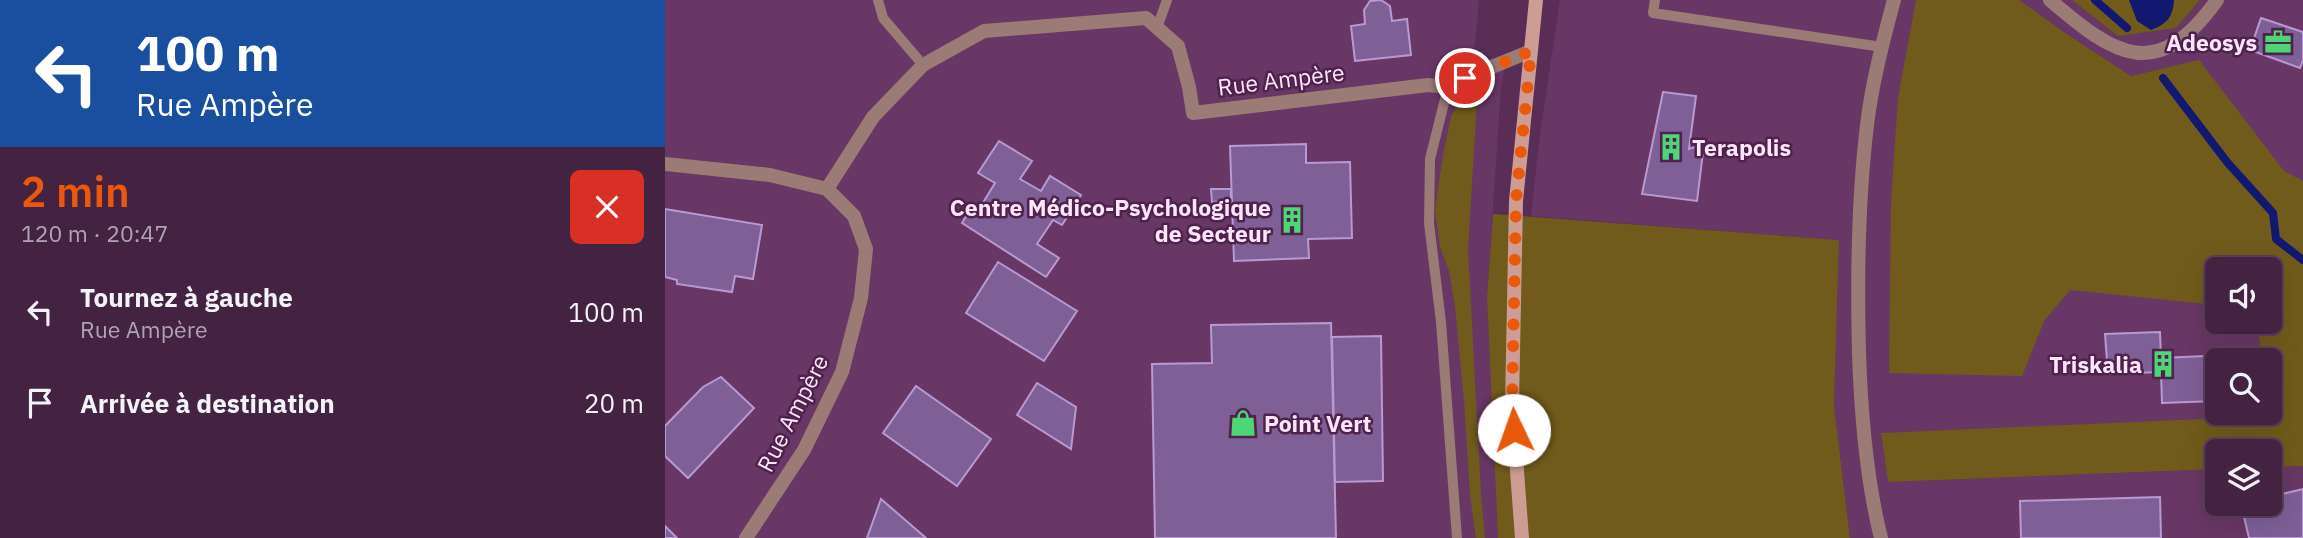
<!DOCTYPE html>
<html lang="fr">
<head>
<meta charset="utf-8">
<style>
  :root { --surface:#442241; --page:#4b2a48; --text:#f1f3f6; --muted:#afa4b1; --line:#5c3f5a; --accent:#ea580c }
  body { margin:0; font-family:"IBM Plex Sans",sans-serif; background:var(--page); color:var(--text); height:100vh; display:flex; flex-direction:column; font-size:26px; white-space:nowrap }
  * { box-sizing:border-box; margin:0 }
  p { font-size:23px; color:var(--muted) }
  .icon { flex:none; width:38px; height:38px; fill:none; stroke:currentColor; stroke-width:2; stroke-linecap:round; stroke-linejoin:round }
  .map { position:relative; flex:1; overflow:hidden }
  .side { display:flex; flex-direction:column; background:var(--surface); width:665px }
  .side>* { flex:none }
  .banner { background:#1a4fa0; color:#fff; overflow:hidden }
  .buttons { position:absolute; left:1540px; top:257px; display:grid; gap:14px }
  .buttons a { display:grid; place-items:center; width:77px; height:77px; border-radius:10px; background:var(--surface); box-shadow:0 7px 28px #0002,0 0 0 2px var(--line); font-size:35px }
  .pin { position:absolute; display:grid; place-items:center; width:60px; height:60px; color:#fff; margin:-30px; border:4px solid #fff; border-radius:50%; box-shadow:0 2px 7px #0007 }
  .me { position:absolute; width:77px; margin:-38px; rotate:357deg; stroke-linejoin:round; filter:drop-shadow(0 0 5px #0008) }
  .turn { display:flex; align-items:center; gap:24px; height:147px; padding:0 21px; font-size:32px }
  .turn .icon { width:91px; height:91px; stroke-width:2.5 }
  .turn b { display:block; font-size:49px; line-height:60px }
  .round { display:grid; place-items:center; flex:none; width:74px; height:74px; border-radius:10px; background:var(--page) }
  .head { display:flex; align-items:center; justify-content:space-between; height:119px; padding:0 21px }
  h1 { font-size:42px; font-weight:600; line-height:52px; color:var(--accent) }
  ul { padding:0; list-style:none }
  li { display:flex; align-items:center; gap:21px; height:91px; padding:0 21px }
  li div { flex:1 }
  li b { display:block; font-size:26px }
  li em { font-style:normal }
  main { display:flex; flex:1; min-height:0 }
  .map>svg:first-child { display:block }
</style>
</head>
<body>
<main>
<section class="side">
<div class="banner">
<div class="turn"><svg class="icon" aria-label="left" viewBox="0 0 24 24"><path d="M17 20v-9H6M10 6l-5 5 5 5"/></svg><div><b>100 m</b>Rue Ampère</div></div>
</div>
<div class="head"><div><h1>2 min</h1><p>120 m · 20:47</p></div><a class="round" style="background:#d93025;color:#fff"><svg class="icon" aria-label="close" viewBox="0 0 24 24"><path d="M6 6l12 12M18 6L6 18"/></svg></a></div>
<ul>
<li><svg class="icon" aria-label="left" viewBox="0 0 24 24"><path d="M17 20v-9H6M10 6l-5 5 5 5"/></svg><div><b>Tournez à gauche</b><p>Rue Ampère</p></div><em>100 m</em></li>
<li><svg class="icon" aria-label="arrive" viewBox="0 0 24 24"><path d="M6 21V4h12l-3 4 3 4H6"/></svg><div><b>Arrivée à destination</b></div><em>20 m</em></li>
</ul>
</section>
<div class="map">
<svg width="1638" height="538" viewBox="0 0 1638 538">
  <rect width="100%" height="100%" fill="#5a2d57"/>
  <g fill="#693765">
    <polygon points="0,0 814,0 808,63 842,54 836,86 822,296 833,538 0,538"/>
    <polygon points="895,0 1407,0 1453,36 1511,28 1535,0 1638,0 1638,181 1619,172 1534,61 1466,76 1398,32 1552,270 1552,322 1592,322 1597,360 1552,360 1552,413 1605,413 1605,403 1607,417 1216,433 1223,482 1552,469 1552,504 1605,504 1605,467 1638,466 1638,538 1185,538 1169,406 1174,240 866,216 874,141"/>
  </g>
  <g fill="#715b1c">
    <polygon points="1251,0 1354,0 1397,31 1466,76 1534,60 1619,171 1638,181 1638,466 1605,467 1605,452 1552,452 1552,469 1223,482 1216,433 1607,416 1605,403 1605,360 1597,360 1592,322 1605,322 1605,270 1552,270 1552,305 1405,290 1379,321 1357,376 1224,373 1226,202 1233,98"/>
    <polygon points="1407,0 1535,0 1511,28 1453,36"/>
    <polygon points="813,84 803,249 816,495 820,538 811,538 805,495 799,401 790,307 784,271 775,247 770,210 778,155 786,117 799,93"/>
    <polygon points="828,214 1174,240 1169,406 1185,538 833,538 822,297"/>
  </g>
  <path fill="#12186f" d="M 1464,0 L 1509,0 C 1508,17 1502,24 1486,30 L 1472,21 Z"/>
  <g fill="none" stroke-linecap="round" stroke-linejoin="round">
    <g stroke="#12186f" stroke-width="8">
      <polyline points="1430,0 1462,28"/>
      <polyline points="1498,78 1562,162 1608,213 1611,239 1638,260"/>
    </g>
  </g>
  <g fill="#7e5f96" stroke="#b999d3" stroke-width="2">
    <polygon points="716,0 725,6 727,21 742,19 746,55 690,61 686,26 700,24 699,10 705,1"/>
    <polygon points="1596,18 1638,32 1638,60 1635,68 1585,50"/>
    <polygon points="998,92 1031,96 1024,149 1039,144 1032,201 977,194"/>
    <polygon points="334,141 367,161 355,179 376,191 385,176 416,195 397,225 388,220 372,244 394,258 381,277 297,223 305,210 311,214 330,183 313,173"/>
    <polygon points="641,144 641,163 685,162 687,238 643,239 644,258 569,261 565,146"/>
    <polygon points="546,189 566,189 566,201 547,202"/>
    <polygon points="0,209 97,225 88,279 70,276 67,292 12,284 12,280 0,277"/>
    <polygon points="333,262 412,311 379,361 301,313"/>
    <polygon points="666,323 671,538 490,538 487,364 547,363 546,325"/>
    <polygon points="1495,332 1496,358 1563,355 1564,360 1552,360 1552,401 1497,403 1496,372 1443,374 1440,334"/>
    <polygon points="716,336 718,481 670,482 667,337"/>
    <polygon points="56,377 89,408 23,478 0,456 0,426 38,387"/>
    <polygon points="372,383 411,407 406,449 352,415"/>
    <polygon points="251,386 326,439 292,486 218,433"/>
    <polygon points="1638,489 1638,538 1584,538 1576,504 1605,504 1605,497"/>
    <polygon points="1495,497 1496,538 1356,538 1355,501"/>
    <polygon points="216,499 261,538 202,538"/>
    <polygon points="0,526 12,538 0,538"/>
  </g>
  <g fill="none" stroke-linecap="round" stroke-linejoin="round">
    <g stroke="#9b7b76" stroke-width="10">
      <polyline points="213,0 218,18 258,65"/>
      <polyline points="990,0 988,13 1217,47"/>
      <polyline points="492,28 502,0"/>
      <polyline points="783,87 765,159 764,223 776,322 792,538"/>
    </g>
    <g stroke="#9b7b76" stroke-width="14">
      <path d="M 1385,0 C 1450,56 1492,84 1552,0"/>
      <polyline points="0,164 105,175 162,189 189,216 201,249 196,298 177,372 139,450 81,538"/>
      <polyline points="162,189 208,117 258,65 319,31 481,18 513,46 524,87 528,113 763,85 783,87 800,78 866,51"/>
      <path d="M 1216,538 C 1201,478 1196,415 1194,353 C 1192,278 1193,200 1202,125 C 1207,83 1218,41 1229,0"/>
    </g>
    <polyline stroke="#cd9c93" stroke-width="14" points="857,538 847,404 851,201 871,0"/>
  </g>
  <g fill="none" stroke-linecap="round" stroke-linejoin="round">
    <polyline stroke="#ea580c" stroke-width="12" stroke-dasharray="0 21.6" points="800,78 866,51 851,201 847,404 849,430"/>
  </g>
  <defs>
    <symbol id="office-bare" viewBox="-9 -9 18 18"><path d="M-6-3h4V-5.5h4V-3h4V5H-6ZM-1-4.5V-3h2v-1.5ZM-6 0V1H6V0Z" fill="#4ed676" stroke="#4e224c" stroke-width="2.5" paint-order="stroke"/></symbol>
    <symbol id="building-bare" viewBox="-9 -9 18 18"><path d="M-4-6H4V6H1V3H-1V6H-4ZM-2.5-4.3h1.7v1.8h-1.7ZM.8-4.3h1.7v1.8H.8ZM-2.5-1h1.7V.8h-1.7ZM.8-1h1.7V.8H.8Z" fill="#4ed676" stroke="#4e224c" stroke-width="2.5" paint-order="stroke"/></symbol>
    <symbol id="shop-bare" viewBox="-9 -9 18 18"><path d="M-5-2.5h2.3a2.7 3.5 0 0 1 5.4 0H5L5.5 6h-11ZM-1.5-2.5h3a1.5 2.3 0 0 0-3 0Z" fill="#4ed676" stroke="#4e224c" stroke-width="2.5" paint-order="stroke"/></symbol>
  </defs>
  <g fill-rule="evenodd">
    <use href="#office-bare" x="1594" y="23" width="38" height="38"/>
    <use href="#building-bare" x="987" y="128" width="38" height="38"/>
    <use href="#building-bare" x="608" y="201" width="38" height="38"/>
    <use href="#building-bare" x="1479" y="345" width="38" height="38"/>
    <use href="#shop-bare" x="559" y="404" width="38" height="38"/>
  </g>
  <g text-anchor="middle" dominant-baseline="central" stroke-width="5" stroke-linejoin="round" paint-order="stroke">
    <g font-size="23" font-weight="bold" fill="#fce6fa" stroke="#4e224c" text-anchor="end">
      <text x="1592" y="42">Adeosys</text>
      <text x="1027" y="147" text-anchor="start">Terapolis</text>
      <text x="606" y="207">Centre Médico-Psychologique<tspan x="606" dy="26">de Secteur</tspan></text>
      <text x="1477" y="364">Triskalia</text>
      <text x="599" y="423" text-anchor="start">Point Vert</text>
    </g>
    <g font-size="23" fill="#fce6fa" stroke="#4e224c">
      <text transform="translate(616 79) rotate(-7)">Rue Ampère</text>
      <text transform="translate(127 413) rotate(-63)">Rue Ampère</text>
    </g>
  </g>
</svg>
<div class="buttons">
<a><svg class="icon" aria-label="sound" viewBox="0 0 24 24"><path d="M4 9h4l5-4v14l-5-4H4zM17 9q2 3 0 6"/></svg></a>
<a><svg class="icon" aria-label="search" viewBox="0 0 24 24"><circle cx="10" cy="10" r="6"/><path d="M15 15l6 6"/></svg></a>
<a><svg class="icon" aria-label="layers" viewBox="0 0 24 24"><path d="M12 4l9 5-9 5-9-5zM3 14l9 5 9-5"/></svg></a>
</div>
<div class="pin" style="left:800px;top:78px;background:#d93025"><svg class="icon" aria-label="arrive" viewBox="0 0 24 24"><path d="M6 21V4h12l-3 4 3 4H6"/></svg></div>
<svg class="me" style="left:849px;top:430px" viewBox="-20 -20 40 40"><circle r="19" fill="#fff"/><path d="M0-13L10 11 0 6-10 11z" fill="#ea580c"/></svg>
</div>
</main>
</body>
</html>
